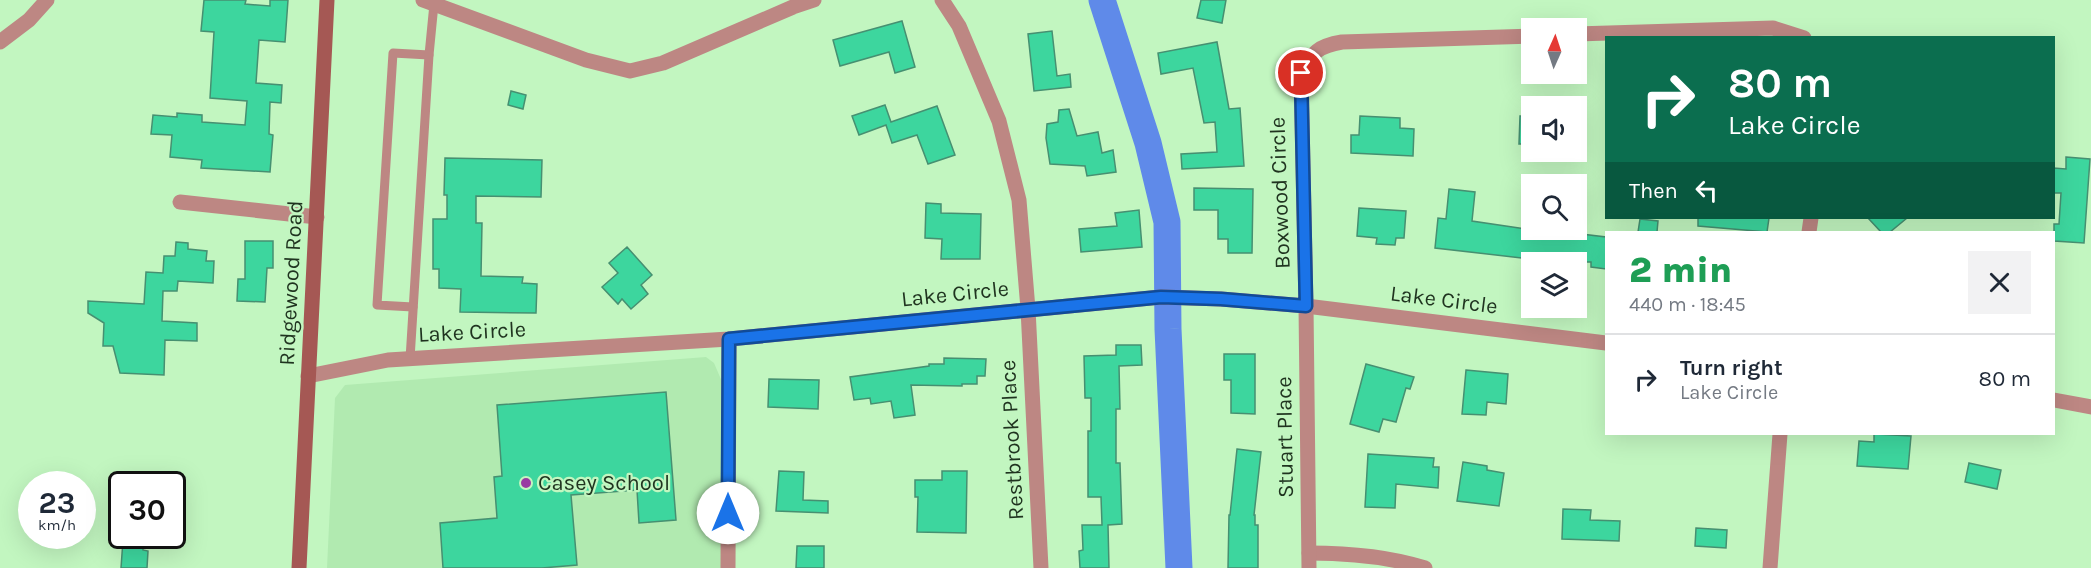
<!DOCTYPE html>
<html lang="en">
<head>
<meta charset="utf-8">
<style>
  :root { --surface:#fff; --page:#f2f2f3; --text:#1f2937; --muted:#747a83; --line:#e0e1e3 }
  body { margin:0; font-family:Karla,sans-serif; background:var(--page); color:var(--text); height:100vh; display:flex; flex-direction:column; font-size:22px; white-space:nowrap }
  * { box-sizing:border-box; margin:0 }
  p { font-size:20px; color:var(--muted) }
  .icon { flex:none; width:33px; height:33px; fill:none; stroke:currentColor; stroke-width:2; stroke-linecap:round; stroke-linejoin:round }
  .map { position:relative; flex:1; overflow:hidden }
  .side { position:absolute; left:1605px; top:231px; width:450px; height:204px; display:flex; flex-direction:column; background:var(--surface); border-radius:0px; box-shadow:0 6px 24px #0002 }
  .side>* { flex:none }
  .top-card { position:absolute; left:1605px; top:36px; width:450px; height:183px; border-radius:0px; box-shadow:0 6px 24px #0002; background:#0b6e4f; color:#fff; overflow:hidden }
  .needle { width:39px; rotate:3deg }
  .buttons { position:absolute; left:1521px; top:18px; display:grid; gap:12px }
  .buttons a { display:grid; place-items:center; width:66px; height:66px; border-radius:0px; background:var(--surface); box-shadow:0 6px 24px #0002; font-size:30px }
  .speed { position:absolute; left:18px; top:471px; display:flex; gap:12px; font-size:30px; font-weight:700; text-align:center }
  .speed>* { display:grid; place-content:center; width:78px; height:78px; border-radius:50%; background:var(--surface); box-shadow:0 6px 24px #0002; line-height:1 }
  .speed small { font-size:15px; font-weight:400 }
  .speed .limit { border:3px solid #111; border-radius:9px; background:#fff; color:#111 }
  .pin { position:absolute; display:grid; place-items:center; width:51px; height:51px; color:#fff; margin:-26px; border:3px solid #fff; border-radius:50%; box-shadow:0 2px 6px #0007 }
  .me { position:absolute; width:66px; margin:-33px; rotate:0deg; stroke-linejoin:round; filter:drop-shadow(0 0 4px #0008) }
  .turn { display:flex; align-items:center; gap:21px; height:126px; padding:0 24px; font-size:27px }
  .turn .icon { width:78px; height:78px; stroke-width:2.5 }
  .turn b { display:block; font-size:42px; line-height:51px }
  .then { display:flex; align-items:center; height:57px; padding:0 24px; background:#0003; gap:12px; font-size:22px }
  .round { display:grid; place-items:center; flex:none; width:63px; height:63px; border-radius:0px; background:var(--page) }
  .headline { display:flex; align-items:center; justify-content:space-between; height:102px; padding:0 24px }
  h1 { font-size:36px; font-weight:800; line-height:45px; color:#1e9e55 }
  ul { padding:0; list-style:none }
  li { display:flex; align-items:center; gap:18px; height:90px; padding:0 24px; border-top:2px solid var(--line) }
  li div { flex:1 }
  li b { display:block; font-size:22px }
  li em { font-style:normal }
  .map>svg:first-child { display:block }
</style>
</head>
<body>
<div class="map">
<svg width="2091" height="568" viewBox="0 0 2091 568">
  <rect width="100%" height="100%" fill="#c2f6c0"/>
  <polygon fill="#b1eab0" points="706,357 714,363 723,384 721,568 327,568 335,398 345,385"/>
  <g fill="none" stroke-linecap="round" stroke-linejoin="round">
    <polyline stroke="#5f8ae9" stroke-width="27" points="1102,0 1148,143 1167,222 1168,329 1179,568"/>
  </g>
  <g fill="#3dd69e" stroke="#469071" stroke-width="1.5">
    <polygon points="204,0 246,0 245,4 270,6 270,0 288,0 285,42 259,40 256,83 282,85 281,103 270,102 269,134 273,135 270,172 201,168 202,160 170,157 172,135 151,134 153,115 177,117 177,113 202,115 202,122 245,125 247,101 210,98 214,32 201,31"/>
    <polygon points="1201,0 1226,0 1222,23 1197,18"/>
    <polygon points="902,21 915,67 895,73 889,52 840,66 833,40"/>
    <polygon points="1052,31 1057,76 1070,74 1071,87 1034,91 1028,34"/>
    <polygon points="1217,42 1229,109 1240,108 1244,166 1182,169 1181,154 1217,152 1215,122 1204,123 1193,68 1161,74 1158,53"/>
    <polygon points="511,91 526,95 523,109 508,105"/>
    <polygon points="885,105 891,122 937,106 955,155 928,164 917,135 892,143 886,125 859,135 852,116"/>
    <polygon points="1069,109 1077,136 1098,132 1102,153 1113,150 1116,172 1087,176 1085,166 1050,164 1046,138 1047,124 1058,122 1059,110"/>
    <polygon points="1360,116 1400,118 1400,128 1414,129 1413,156 1351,153 1351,135 1359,135"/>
    <polygon points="1520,116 1532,116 1532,144 1519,144"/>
    <polygon points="2066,157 2090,159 2084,243 2054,241 2054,224 2059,224 2061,193 2054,193 2054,168 2066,169"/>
    <polygon points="445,158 542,160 541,197 476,196 476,223 482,223 481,276 523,277 522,283 537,284 536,313 460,312 461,289 439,288 439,269 433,269 433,219 447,219 447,195 444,195"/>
    <polygon points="1194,188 1253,189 1252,253 1228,253 1228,239 1218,239 1218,210 1194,210"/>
    <polygon points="1449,189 1475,192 1472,221 1532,230 1573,230 1573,233 1606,237 1606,269 1591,267 1591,262 1557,262 1435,248 1438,218 1446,219"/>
    <polygon points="926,203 941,204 941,213 981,214 980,259 941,259 942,239 925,238"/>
    <polygon points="1359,208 1406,211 1404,238 1396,238 1395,245 1376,244 1377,238 1357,236"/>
    <polygon points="1139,210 1142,247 1081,252 1079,229 1117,226 1115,213"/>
    <polygon points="1698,218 1769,218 1767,232 1698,226"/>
    <polygon points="1868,218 1907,218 1890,232 1881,232"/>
    <polygon points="1640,219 1658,221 1657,232 1638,232"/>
    <polygon points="245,241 273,241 273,268 267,268 265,302 237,301 238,279 245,279"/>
    <polygon points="176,242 188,243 188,249 207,251 206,261 214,261 213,283 178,281 177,291 163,291 162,321 197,323 197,341 165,340 164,375 120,373 113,346 103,346 104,323 88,313 88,301 144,304 146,272 163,273 164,256 175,256"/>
    <polygon points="627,247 652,275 641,285 648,294 631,309 622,299 618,304 602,287 618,273 609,263"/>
    <polygon points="1116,345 1141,345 1142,365 1119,366 1120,409 1116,409 1116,463 1120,463 1122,524 1108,525 1109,568 1080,568 1079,551 1083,550 1082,525 1102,525 1101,497 1088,497 1088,431 1091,431 1091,398 1085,398 1084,356 1116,355"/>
    <polygon points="1224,354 1255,354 1255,414 1231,413 1231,380 1224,380"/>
    <polygon points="944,358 986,359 985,376 977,376 977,384 962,384 962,386 911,385 915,415 894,418 891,401 871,404 870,398 854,400 850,377 929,366 929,364 944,364"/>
    <polygon points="1366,364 1414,377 1410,389 1406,388 1396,422 1383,419 1379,432 1350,424"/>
    <polygon points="1466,370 1508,374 1506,404 1487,402 1486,415 1462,414"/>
    <polygon points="769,379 819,380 818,409 768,407"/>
    <polygon points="666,392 676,520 639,523 637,490 571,495 577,565 542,568 443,568 440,523 497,518 494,477 502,476 497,405"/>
    <polygon points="1874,434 1911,436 1908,469 1857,466 1859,441 1874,442"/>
    <polygon points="1237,449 1261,452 1254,515 1255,515 1255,525 1258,525 1258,568 1228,568 1229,515 1230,515"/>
    <polygon points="1368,454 1434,458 1433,467 1439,467 1438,488 1396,484 1395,508 1365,507"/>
    <polygon points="1463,462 1487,466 1487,470 1504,473 1499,506 1457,501"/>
    <polygon points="1969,463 2001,470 1997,489 1965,482"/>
    <polygon points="779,471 804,472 803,500 828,501 828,513 776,511"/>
    <polygon points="942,471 967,471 966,533 917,532 918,497 915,497 915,480 942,480"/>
    <polygon points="1563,509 1591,510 1590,520 1620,521 1619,541 1562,539"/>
    <polygon points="1696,528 1727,530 1726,548 1695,546"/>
    <polygon points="123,540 143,541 143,550 148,551 147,568 121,568"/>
    <polygon points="797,546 824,546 824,568 796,568"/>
  </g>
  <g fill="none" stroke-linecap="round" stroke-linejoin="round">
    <g stroke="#bd8783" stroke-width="9">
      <polyline points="413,307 377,305 393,53 429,55"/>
      <polyline points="410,359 429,55 434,4"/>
    </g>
    <g stroke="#bd8783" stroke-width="15">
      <polyline points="423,0 586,60 630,71 663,63 793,7 814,0"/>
      <polyline points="942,0 959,26 999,121 1019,200 1028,309 1041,568"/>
      <polyline points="1576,34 1773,28 1804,38"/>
      <polyline points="0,42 29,20 47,0"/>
      <polyline points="180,202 317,217"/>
      <polyline points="1809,232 1811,218"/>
      <polyline points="308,376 388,360 729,339 1161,297 1221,299 1306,306 1606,343"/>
      <polyline points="2054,400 2091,407"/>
      <path d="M 1309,553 C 1349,553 1387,556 1425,568"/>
      <polyline points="728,568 729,339"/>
      <path d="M 1309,568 L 1306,306 L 1301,73 C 1313,52 1318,46 1342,42 L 1532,36"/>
      <polyline points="1770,568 1780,434"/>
    </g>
    <polyline stroke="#a55854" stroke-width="15" points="299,568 327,0"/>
  </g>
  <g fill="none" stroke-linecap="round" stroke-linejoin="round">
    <defs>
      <polyline id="route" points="728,513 729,339 1161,297 1221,299 1306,306 1301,73"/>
    </defs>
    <use href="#route" stroke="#114b97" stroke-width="15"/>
    <use href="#route" stroke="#1a73e8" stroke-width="10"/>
  </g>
  <circle fill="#993aa2" stroke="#c2f6c0" stroke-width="2" cx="526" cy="483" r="6"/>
  <g text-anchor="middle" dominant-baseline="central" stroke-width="4.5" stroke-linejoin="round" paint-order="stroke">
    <g font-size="22" fill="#1f331f" stroke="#c2f6c0">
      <text transform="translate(1280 193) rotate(-92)">Boxwood Circle</text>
      <text transform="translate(291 283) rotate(-87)">Ridgewood Road</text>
      <text transform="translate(955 294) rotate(-6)">Lake Circle</text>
      <text transform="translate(1444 300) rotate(7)">Lake Circle</text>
      <text transform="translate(472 332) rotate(-3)">Lake Circle</text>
      <text transform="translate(1285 437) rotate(-91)">Stuart Place</text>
      <text transform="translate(1012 440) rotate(-93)">Restbrook Place</text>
    </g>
    <g font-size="22" fill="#1f331f" stroke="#c2f6c0" text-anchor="start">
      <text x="538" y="483">Casey School</text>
    </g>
  </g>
</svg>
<div class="buttons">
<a><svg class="needle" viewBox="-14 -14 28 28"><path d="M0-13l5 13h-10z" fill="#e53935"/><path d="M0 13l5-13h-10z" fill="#747a83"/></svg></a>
<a><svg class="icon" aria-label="sound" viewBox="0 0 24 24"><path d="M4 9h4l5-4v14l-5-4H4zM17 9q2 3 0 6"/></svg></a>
<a><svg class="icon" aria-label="search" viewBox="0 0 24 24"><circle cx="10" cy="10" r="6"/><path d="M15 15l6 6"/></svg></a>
<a><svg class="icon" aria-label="layers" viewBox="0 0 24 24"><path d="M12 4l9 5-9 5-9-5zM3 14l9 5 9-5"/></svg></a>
</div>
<div class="speed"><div>23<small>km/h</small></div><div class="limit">30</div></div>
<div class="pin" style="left:1301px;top:73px;background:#d93025"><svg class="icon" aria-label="arrive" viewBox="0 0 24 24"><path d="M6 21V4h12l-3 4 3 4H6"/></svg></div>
<svg class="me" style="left:728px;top:513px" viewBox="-20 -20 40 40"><circle r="19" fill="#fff"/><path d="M0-13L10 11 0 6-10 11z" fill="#1a73e8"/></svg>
<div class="top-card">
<div class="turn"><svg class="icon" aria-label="right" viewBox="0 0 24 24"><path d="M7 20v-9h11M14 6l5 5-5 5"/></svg><div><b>80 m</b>Lake Circle</div></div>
<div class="then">Then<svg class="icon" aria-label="left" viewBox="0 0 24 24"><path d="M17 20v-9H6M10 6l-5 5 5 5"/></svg></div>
</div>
<section class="side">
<div class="headline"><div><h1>2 min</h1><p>440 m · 18:45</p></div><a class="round"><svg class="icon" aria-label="close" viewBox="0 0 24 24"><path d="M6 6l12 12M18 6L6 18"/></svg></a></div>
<ul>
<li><svg class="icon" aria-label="right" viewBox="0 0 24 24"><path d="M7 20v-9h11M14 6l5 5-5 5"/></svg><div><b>Turn right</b><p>Lake Circle</p></div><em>80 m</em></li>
</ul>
</section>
</div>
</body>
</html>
